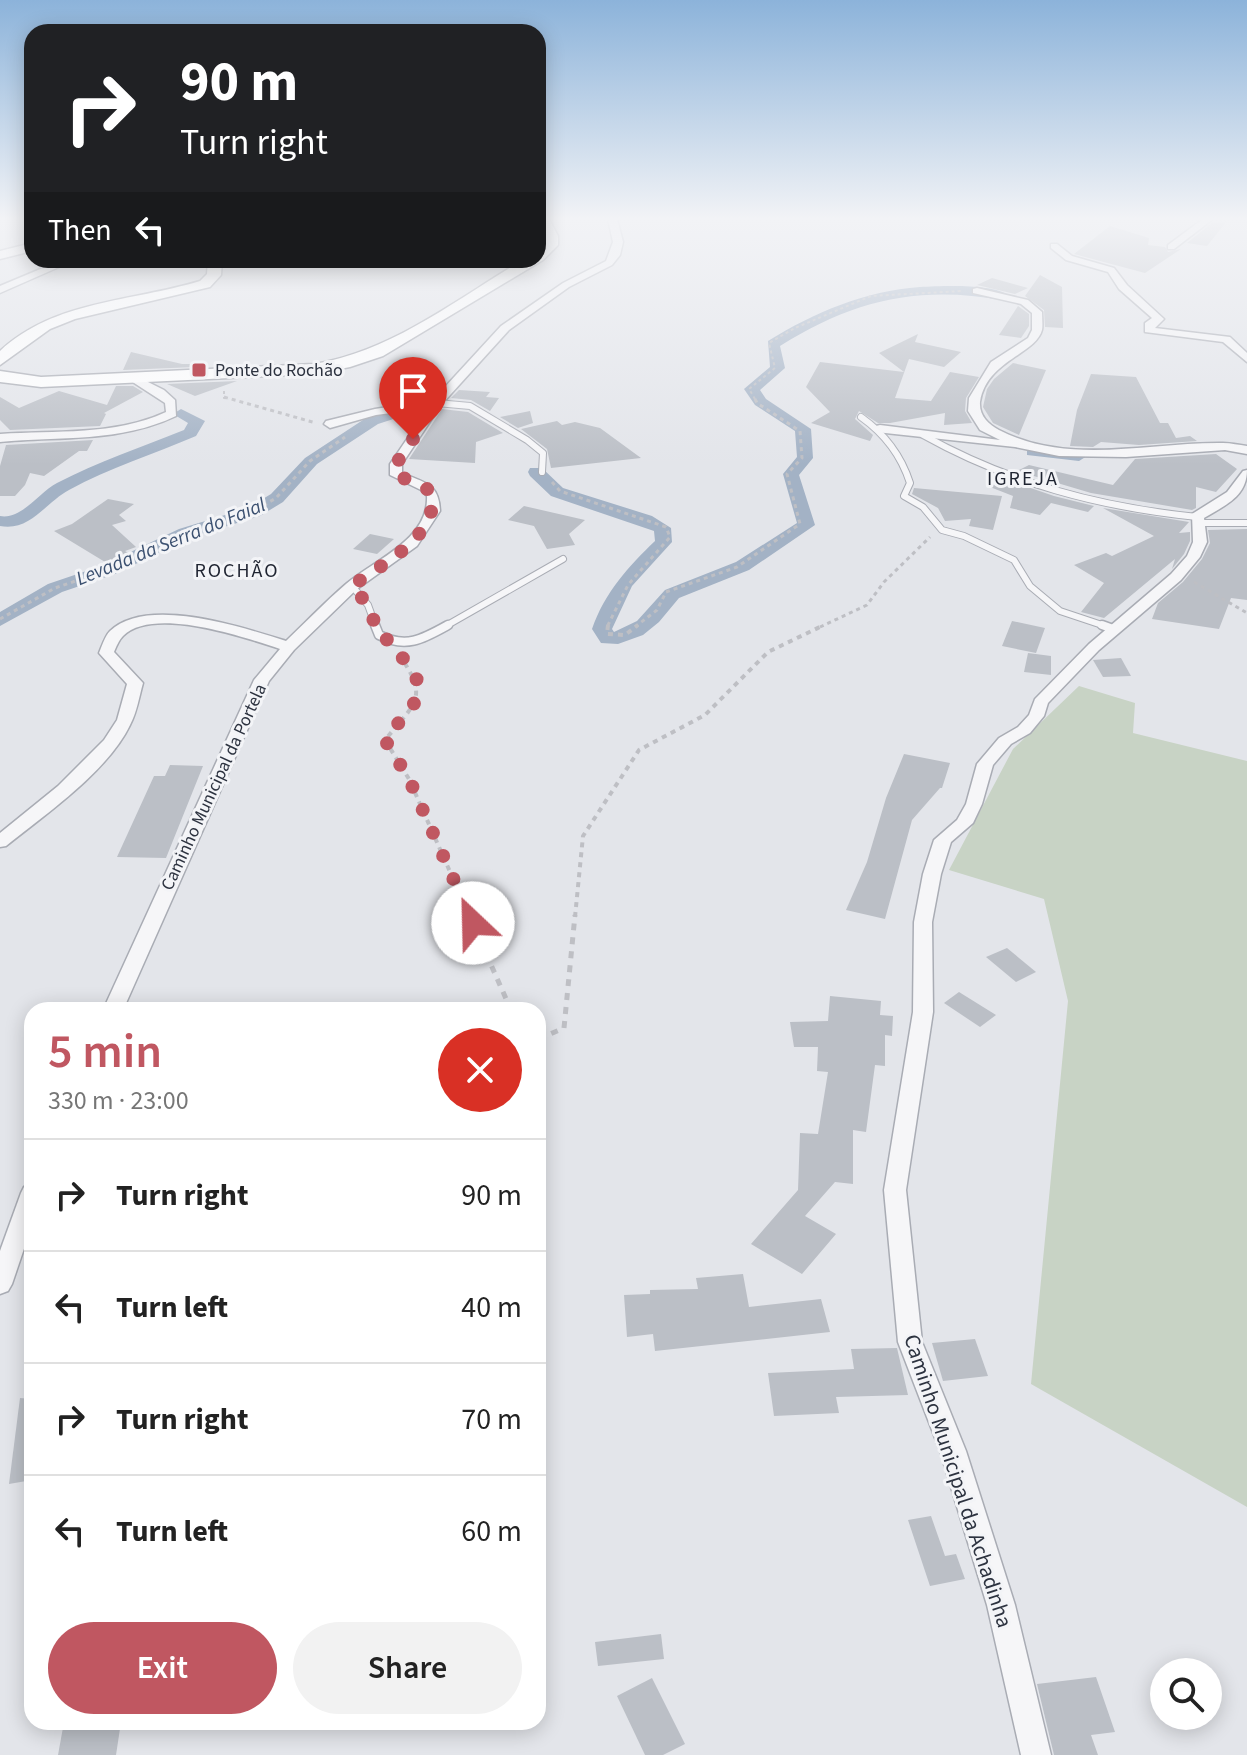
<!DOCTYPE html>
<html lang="en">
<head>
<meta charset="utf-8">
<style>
  :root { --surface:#fff; --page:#f2f2f2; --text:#222; --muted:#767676; --line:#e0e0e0; --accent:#c05761 }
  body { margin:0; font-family:"Source Sans 3",sans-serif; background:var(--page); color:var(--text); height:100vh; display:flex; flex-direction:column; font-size:30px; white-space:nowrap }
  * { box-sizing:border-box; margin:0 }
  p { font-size:26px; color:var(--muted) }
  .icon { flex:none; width:44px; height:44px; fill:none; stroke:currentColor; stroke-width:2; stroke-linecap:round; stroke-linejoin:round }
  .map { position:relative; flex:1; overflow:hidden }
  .sheet { position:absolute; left:24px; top:1002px; width:522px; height:728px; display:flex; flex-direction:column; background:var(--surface); border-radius:24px; box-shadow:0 4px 20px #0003 }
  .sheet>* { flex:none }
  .guide { position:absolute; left:24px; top:24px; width:522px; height:244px; border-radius:24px; box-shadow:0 4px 20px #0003; background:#202124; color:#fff; overflow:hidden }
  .controls { position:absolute; left:1150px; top:1658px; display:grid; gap:16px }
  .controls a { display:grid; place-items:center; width:72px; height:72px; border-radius:50%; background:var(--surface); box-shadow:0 4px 20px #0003; font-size:40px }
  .pin { position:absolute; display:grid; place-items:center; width:68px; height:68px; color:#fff; margin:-82px -34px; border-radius:50% 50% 50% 0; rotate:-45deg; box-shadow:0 0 8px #0007 }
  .pin .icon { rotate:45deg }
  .me { position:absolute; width:88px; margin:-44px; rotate:336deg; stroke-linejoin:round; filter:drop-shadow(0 0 6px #0008) }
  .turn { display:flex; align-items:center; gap:28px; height:168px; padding:0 24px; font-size:36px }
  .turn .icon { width:104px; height:104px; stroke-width:2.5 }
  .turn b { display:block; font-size:56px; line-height:68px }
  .then { display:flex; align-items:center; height:76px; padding:0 24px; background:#0003; gap:16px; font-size:30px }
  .round { display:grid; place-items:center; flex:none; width:84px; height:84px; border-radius:42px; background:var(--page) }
  .head { display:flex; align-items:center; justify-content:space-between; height:136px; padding:0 24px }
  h1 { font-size:48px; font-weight:600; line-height:60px; color:var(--accent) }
  .action { display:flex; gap:16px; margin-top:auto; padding:16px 24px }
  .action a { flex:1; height:92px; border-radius:48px; background:var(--accent); color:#fff; font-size:32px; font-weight:600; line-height:92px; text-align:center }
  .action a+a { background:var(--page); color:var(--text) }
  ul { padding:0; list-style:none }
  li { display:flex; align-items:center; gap:24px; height:112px; padding:0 24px; border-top:2px solid var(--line) }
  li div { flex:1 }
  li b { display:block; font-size:30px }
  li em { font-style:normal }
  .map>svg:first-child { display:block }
</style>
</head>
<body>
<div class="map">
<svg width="1247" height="1755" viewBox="0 0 1247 1755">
  <rect width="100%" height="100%" fill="#e3e5ea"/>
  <polygon fill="#c8d3c5" points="1079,686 1135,703 1133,733 1247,761 1247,1507 1031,1384 1068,1001 1044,899 949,870 1013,749"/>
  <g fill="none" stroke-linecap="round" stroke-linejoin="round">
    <g fill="#a3b2c5" fill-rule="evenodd">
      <path d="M 920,287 C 943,286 992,283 1010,296 L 1003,300 C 918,285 853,300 780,346 L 785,368 L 760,390 L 766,399 L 811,429 L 813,458 L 799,475 L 815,525 L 749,570 L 679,598 L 659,622 L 643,635 L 618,644 L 601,643 L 592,629 C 605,592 628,567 655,541 L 654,531 L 551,496 L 530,476 L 528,472 L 530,468 L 542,468 L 563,488 L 652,516 L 671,528 L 672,542 L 632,586 L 612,629 L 614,632 L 637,621 L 665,590 L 736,562 L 797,523 L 783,474 L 797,457 L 795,431 L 755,405 L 744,389 L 770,367 L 768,341 C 815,312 865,291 920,287 Z"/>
      <polygon points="416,402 424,407 421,410 378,424 317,464 283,502 260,516 191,537 115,574 62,592 0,626 0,612 48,584 101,566 179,529 248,508 271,494 305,458 366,418"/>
      <path d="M 181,409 L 205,421 L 196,436 C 154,454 109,468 69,490 C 46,502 30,532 0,526 L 0,516 C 22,520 39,492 57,483 C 97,462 142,447 184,430 L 188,423 L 173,414 Z"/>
      <polygon points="1033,447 1079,451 1087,456 1079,461 1027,455 1027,449"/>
    </g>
  </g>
  <g fill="#bbbfc6">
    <polygon points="1227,221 1207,246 1187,243 1212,223"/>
    <polygon points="1110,226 1149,238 1148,245 1165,247 1168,252 1181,249 1145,273 1074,254"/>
    <polygon points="1040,275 1062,287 1063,328 1045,327 1044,310 1025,296"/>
    <polygon points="992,278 1028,288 1015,294 977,285"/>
    <polygon points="1018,306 1029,314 1029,326 1021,338 999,335"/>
    <polygon points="918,334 915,342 961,352 944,367 909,359 895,398 931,401 950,372 979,377 966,398 965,411 972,423 944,425 945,413 890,423 878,423 859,411 855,419 873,435 870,441 811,423 830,412 806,387 820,362 904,372 879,353"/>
    <polygon points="131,352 182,364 199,364 195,367 123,370"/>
    <polygon points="1013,363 1046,370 1019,435 993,423 983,407 987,389 994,379"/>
    <polygon points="1091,374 1136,377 1160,423 1168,423 1176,438 1190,436 1197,441 1139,445 1101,442 1093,447 1070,446 1077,410"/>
    <polygon points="237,381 195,396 167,384"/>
    <polygon points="116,386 133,386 143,392 104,413 106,414 100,426 10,430 0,420 0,397 19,408 59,391 107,405"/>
    <polygon points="459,390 490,392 486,397 499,398 490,411 471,400 451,398"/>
    <polygon points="442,409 468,412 503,433 476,442 475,463 409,459"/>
    <polygon points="530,411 533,423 518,428 500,417"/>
    <polygon points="557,421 562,425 575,422 600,428 641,458 551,468 547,449 521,429"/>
    <polygon points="93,440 87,451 79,451 44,476 30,473 25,485 15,496 0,496 0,466 6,445"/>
    <polygon points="1216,454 1237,469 1216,492 1196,487 1196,508 1192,510 1091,493 1017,471 1029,465 1113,485 1135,459"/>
    <polygon points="1004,479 1054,496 1094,506 1088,512 1051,503 1040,515 1010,508 1013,496 990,487"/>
    <polygon points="914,488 1002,496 993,530 969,526 971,519 945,521 938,508 912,494"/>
    <polygon points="108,499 134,504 119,515 126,521 112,525 136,547 125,551 133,556 110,565 54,531 72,524"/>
    <polygon points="524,506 585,520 569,534 575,545 547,549 534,526 508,520"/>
    <polygon points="1103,508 1189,522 1179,533 1190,532 1190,541 1184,554 1172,569 1175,559 1104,618 1081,612 1104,583 1074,565 1106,553 1112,556 1154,536"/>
    <polygon points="1247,529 1247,600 1231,598 1219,629 1152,619 1158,603 1183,582 1202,559 1210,543 1208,530"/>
    <polygon points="370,534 394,539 377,554 353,549"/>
    <polygon points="1012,621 1045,628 1036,653 1002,646"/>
    <polygon points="1028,653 1051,656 1051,675 1024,672"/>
    <polygon points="1121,658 1131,676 1103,677 1093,660"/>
    <polygon points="904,754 950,763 942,788 940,788 912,820 885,919 846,910 867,862 886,798"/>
    <polygon points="170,765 203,766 166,858 117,857 154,776 165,776"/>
    <polygon points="1007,948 1036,972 1016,982 986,957"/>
    <polygon points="959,992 996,1015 980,1027 944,1003"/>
    <polygon points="830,996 881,1001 880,1015 893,1016 892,1036 885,1035 885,1066 875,1065 866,1132 853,1130 853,1184 835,1182 805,1216 836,1234 802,1274 751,1244 798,1190 800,1133 818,1134 828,1072 817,1071 818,1047 794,1047 790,1022 828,1021"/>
    <polygon points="743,1274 749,1307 821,1299 830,1332 655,1351 653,1334 627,1337 624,1295 650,1294 650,1290 698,1289 696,1278"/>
    <polygon points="975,1339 988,1376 943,1381 932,1343"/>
    <polygon points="897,1348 908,1395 836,1397 839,1413 774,1416 768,1373 854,1369 851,1349"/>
    <polygon points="20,1398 32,1399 32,1480 9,1484"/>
    <polygon points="931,1516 945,1556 956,1554 965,1579 930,1586 908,1520"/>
    <polygon points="661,1634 664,1659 598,1666 595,1642"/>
    <polygon points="1096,1677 1115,1732 1091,1735 1098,1755 1054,1755 1037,1684"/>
    <polygon points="652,1678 685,1744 663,1755 645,1755 617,1696"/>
    <polygon points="64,1722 121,1722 116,1755 58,1755"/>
  </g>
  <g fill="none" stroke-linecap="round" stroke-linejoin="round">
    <defs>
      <g id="service-far1">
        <polyline points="437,403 470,406 527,440 543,453 542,472"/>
        <path d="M 861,417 C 885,434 901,455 910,483 L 904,496 L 923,507 L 942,530 L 964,536 L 1014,560 L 1030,586 L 1060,611 L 1108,627"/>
        <path d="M 923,435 C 1009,483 1099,507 1197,517"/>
        <polyline points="1196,523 1247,523"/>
        <polyline points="352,586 368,605 376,627"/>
        <polyline points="444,627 563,559"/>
      </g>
      <g id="service">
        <path d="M 375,625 L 379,635 C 406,649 423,639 448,625"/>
        <polyline points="1102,625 1113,629"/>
      </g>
      <g id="minor">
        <path d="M 608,219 L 617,219 L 623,242 L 620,255 L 612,265 L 569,287 L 509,330 L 441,405 L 402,464 L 402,473 C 425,483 439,483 440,511 L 417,546 L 357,589 L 294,650 L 269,681 L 123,1010 L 103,1010 L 254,680 L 280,649 C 244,637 153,606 123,636 C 119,640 116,647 114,652 L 143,683 C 139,697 137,712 130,725 C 108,771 46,814 6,846 L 0,847 L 0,833 L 58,786 L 104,740 L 117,720 L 127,684 L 99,653 C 102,646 105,636 110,631 C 147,595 245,628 286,641 C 306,622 325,602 346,584 C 374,560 429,540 427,496 L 421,490 L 390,475 L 390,464 L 428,408 L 376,415 L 330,428 L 324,424 L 326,421 L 375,409 L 433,400 L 501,326 L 563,283 L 606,261 L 613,242 Z"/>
        <polygon points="1203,219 1213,219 1174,249 1168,249 1168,245"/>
        <polygon points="1051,244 1057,244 1072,256 1114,268 1127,285 1164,319 1155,328 1230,337 1247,353 1247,362 1223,342 1145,332 1145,323 1152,318 1119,289 1108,272 1066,260 1051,248"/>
        <polygon points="62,260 75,260 0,293 0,286"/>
        <path d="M 977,288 L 1028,300 L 1042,312 C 1042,318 1043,325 1042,330 C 1036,354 986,361 980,402 C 979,416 988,424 999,430 C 1068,466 1149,442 1223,443 C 1231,443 1239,445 1247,446 L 1247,454 L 1225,450 L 1126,457 L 1059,456 L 1015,447 L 876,432 L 876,426 L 880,425 L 1000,440 L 980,430 L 968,411 L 969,398 L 991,362 L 1028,338 L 1032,330 L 1032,313 L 1021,304 L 973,293 L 973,289 Z"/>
        <path d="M 132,374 L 164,390 L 175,400 L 176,416 C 120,443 60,436 0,442 L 0,434 C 56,430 114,436 166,412 L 165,403 L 128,379 L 128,375 Z"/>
        <path d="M 1247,470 C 1247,497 1224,506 1204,518 L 1207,542 L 1200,557 L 1181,580 L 1099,650 L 1048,703 L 1044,716 L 1030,733 L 1011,744 L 993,765 L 982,804 L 973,823 L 951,842 L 941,874 L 932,922 L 933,1012 L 906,1190 L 922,1342 L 966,1451 L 1015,1605 L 1051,1755 L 1021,1755 L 987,1605 L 940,1451 L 898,1342 L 884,1190 L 913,1012 L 914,922 L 923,874 L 934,840 L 957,820 L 966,804 L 977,764 L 999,738 L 1018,727 L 1029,715 L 1035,699 L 1089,644 L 1171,574 L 1187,556 L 1193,542 L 1192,514 L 1227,492 L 1243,471 Z"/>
        <polygon points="32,1184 32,1225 12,1284 8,1291 0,1294 0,1251 21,1193 24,1187"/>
      </g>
      <g id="secondary">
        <path d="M 538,219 L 549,219 L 558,236 L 558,245 L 543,260 L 383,356 L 350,367 L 314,374 L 41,387 L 0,382 L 0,371 L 41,377 L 314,364 C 391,352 457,299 523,260 L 538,260 L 538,250 L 544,244 Z"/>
        <polygon points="32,243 32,251 0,259 0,251"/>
        <path d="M 208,260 L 222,260 L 221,275 L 210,287 L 75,319 L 50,329 L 0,365 L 0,351 C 55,300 131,302 200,281 L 207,274 Z"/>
      </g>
    </defs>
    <use href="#service-far1" stroke="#a9acb4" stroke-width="8"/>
    <use href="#service" stroke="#a9acb4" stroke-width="11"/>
    <use href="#minor" stroke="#a9acb4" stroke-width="3"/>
    <use href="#secondary" stroke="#a9acb4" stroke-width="3"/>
    <g stroke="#bebfc4" stroke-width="2" stroke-dasharray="3 3" stroke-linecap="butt">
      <polyline points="224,391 224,398 229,399"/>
      <polyline points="755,399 749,389 775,368 769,343 795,328 871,296 962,291"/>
    </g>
    <g stroke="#bebfc4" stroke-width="3" stroke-dasharray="4 4" stroke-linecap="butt">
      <polyline points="224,397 316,423"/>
      <polyline points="552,482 560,491 666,527 670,537 628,585 607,627"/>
      <polyline points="1194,582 1247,613"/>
      <polyline points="0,619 55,588 108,570 185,532 254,511 276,498 310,461 345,437"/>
      <polyline points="635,627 657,610 666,592 737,567 800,524 787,474 802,458 800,431 757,403 754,397"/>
      <polyline points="820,627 867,605 884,582 930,537"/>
    </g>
    <g stroke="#bebfc4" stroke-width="4" stroke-dasharray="5 5" stroke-linecap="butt">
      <polyline points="608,625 607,634 625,635 638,625"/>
      <path d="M 399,655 C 430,698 415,703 385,740 L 409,779 L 470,917"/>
      <polyline points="575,917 583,836 639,750 705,715 768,652 824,625"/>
    </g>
    <g stroke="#bebfc4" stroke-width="5" stroke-dasharray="7 7" stroke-linecap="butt">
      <polyline points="469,915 511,1010"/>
      <polyline points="538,1032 548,1035 564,1028 575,915"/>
    </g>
    <use href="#service-far1" stroke="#f6f6f8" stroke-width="6"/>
    <use href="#service" stroke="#f6f6f8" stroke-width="8"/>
    <use href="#minor" fill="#f6f6f8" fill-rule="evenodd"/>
    <use href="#secondary" fill="#fff" fill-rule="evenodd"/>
  </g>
  <linearGradient id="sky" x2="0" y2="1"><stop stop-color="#8cb3da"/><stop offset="0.47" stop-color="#f2f3f6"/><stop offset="1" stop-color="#f2f3f6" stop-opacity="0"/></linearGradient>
  <rect width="1247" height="465" fill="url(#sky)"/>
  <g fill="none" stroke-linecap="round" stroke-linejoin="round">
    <path stroke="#c05761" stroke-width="14" stroke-dasharray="0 25.2" d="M 413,439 L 396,464 L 396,475 L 425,487 L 433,495 C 435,539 383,563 352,586 L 368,605 L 379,635 L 393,643 L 417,680 L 416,701 L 385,740 L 409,779 L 473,923"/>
  </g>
  <rect fill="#c05761" stroke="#f3f4f7" stroke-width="3" x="191" y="362" width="16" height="16" rx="4"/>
  <g text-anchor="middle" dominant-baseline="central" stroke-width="6" stroke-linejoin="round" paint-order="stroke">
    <g font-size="18" fill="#2d3340" stroke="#f3f4f7" text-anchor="start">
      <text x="215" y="370">Ponte do Rochão</text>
    </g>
    <g font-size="18" fill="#2d3340" stroke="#f3f4f7">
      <text transform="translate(214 787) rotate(-65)">Caminho Municipal da Portela</text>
    </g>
    <g font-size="20" letter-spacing="2" fill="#1f2431" stroke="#f3f4f7">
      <text x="1023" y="479">IGREJA</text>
      <text x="237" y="571">ROCHÃO</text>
    </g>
    <g font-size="20" font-style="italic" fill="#3b5070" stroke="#f3f4f7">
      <text transform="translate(171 542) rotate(-22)">Levada da Serra do Faial</text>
    </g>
    <g font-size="22" fill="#2d3340" stroke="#f3f4f7">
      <text transform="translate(958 1481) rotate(72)">Caminho Municipal da Achadinha</text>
    </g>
  </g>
</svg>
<div class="controls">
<a><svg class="icon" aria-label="search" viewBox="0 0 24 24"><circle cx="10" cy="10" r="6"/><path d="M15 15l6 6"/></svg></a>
</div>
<div class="pin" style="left:413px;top:439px;background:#d93025"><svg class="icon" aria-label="arrive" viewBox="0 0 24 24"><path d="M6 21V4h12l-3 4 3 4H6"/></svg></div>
<svg class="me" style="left:473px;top:923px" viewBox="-20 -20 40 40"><circle r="19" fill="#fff"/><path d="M0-13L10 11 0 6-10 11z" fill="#c05761"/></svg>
<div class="guide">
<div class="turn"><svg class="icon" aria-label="right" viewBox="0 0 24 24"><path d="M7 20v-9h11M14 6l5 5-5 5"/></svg><div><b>90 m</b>Turn right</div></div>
<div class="then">Then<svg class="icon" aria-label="left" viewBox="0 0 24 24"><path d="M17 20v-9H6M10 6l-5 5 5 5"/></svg></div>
</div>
<section class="sheet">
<div class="head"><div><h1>5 min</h1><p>330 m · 23:00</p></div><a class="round" style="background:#d93025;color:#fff"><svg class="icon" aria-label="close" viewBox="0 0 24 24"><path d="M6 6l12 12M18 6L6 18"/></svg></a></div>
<ul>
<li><svg class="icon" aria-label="right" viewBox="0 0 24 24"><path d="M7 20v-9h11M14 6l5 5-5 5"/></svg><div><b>Turn right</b></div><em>90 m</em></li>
<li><svg class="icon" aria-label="left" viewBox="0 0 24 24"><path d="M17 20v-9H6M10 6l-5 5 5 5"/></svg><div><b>Turn left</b></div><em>40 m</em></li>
<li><svg class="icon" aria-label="right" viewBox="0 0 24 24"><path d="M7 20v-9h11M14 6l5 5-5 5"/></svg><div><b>Turn right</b></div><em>70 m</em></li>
<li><svg class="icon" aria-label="left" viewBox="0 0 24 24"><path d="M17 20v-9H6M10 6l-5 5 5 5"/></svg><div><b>Turn left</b></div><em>60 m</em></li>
</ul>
<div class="action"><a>Exit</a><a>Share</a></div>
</section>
</div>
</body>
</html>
